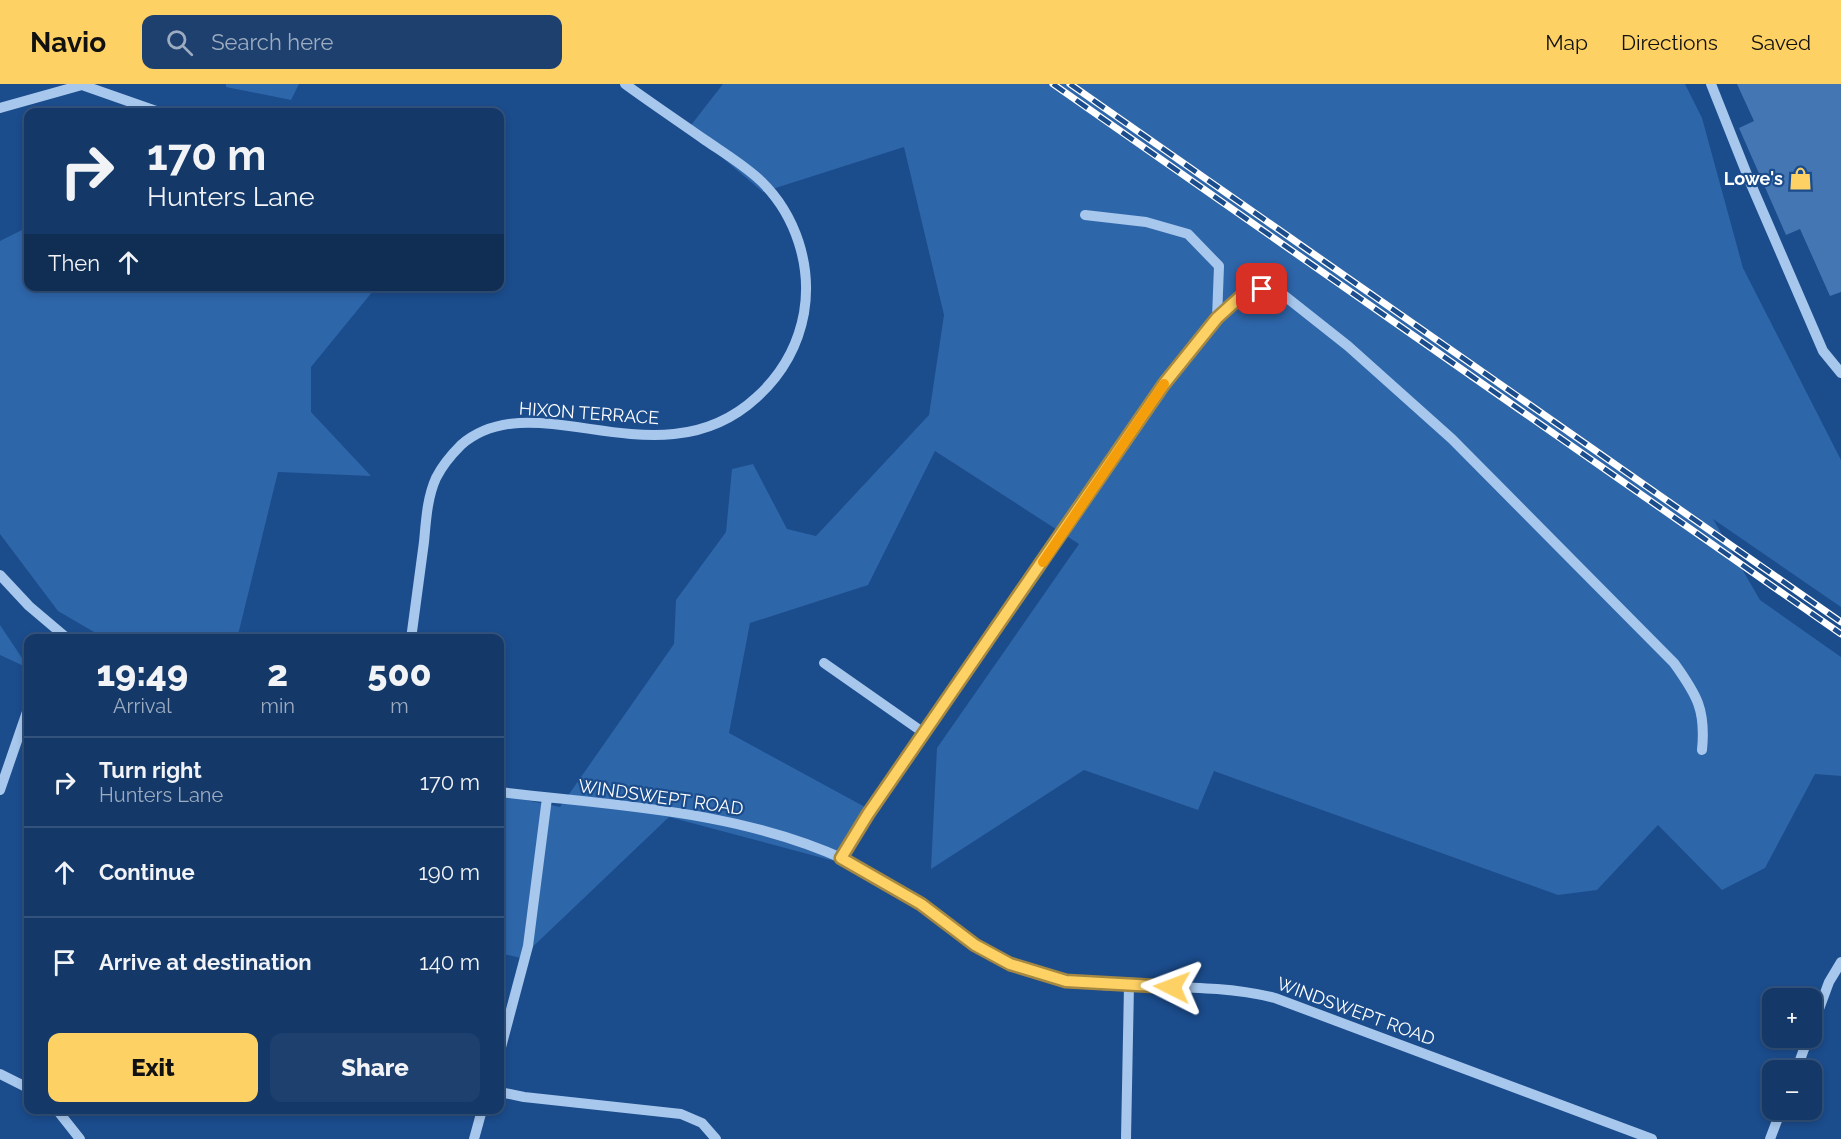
<!DOCTYPE html>
<html lang="en">
<head>
<meta charset="utf-8">
<style>
  :root { --surface:#143969; --page:#1d406f; --text:#f1f3f6; --muted:#9dacc0; --line:#33537d; --accent:#fed164 }
  body { margin:0; font-family:Raleway,sans-serif; background:var(--page); color:var(--text); height:100vh; display:flex; flex-direction:column; font-size:22px; white-space:nowrap }
  * { box-sizing:border-box; margin:0 }
  p { font-size:20px; color:var(--muted) }
  .icon { flex:none; width:33px; height:33px; fill:none; stroke:currentColor; stroke-width:2; stroke-linecap:round; stroke-linejoin:round }
  .map { position:relative; flex:1; overflow:hidden }
  .drawer { position:absolute; left:24px; top:550px; width:480px; height:480px; display:flex; flex-direction:column; background:var(--surface); border-radius:12px; box-shadow:0 3px 9px #0003,0 0 0 2px var(--line) }
  .drawer>* { flex:none }
  .top-card { position:absolute; left:24px; top:24px; width:480px; height:183px; border-radius:12px; box-shadow:0 3px 9px #0003,0 0 0 2px var(--line); background:#143969; color:var(--text); overflow:hidden }
  .tools { position:absolute; left:1762px; top:904px; display:grid; gap:12px }
  .tools a { display:grid; place-items:center; width:60px; height:60px; border-radius:12px; background:var(--surface); box-shadow:0 3px 9px #0003,0 0 0 2px var(--line); font-size:30px }
  .pin { position:absolute; display:grid; place-items:center; width:51px; height:51px; color:#fff; margin:-26px; border-radius:12px; box-shadow:0 3px 9px #0006 }
  .me { position:absolute; width:66px; margin:-33px; rotate:273deg; stroke-linejoin:round; filter:drop-shadow(0 0 4px #0008) }
  .turn { display:flex; align-items:center; gap:21px; height:126px; padding:0 24px; font-size:27px }
  .turn .icon { width:78px; height:78px; stroke-width:2.5 }
  .turn b { display:block; font-size:42px; line-height:51px }
  .then { display:flex; align-items:center; height:57px; padding:0 24px; background:#0003; gap:12px; font-size:22px }
  .eta { display:flex; justify-content:space-evenly; align-items:center; height:102px; text-align:center }
  .eta b { font-size:36px; font-weight:800; line-height:42px }
  .button { display:flex; gap:12px; margin-top:auto; padding:12px 24px }
  .button a { flex:1; height:69px; border-radius:12px; background:var(--accent); color:#111; font-size:24px; font-weight:800; line-height:69px; text-align:center }
  .button a+a { background:var(--page); color:var(--text) }
  ul { padding:0; list-style:none }
  li { display:flex; align-items:center; gap:18px; height:90px; padding:0 24px; border-top:2px solid var(--line) }
  li div { flex:1 }
  li b { display:block; font-size:22px }
  li em { font-style:normal }
  header { display:flex; align-items:center; gap:36px; box-sizing:border-box; height:84px; padding:0 30px; background:var(--accent); color:#111 }
  header strong { font-size:28px }
  nav { display:flex; gap:33px; margin-inline-start:auto; font-size:21px }
  .search { width:420px; height:54px; background:var(--page); display:flex; align-items:center; gap:15px; box-sizing:border-box; padding:0 21px; border-radius:12px; color:var(--muted); font-size:22px }
  .map>svg:first-child { display:block }
</style>
</head>
<body>
<header>
<strong>Navio</strong>
<div class="search"><svg class="icon" aria-label="search" viewBox="0 0 24 24"><circle cx="10" cy="10" r="6"/><path d="M15 15l6 6"/></svg>Search here</div>
<nav><a>Map</a><a>Directions</a><a>Saved</a></nav>
</header>
<div class="map">
<svg width="1841" height="1055" viewBox="0 0 1841 1055">
  <rect width="100%" height="100%" fill="#1b4c8c"/>
  <g fill="#2e66aa">
    <polygon points="226,0 299,0 291,16 226,3"/>
    <polygon points="723,0 1685,0 1702,34 1743,184 1841,376 1841,523 1713,435 1760,516 1841,573 1841,692 1815,690 1765,784 1722,806 1658,741 1597,806 1558,811 1214,687 1198,726 1084,686 931,785 937,664 1079,460 935,367 868,501 750,539 729,649 865,723 834,777 669,733 521,874 500,869 500,711 560,723 674,560 676,516 726,448 732,385 753,380 787,445 816,452 929,331 944,231 904,63 763,108 688,45"/>
    <polygon points="28,143 28,202 352,202 373,207 311,283 311,328 371,392 278,388 237,555 106,555 58,527 0,450 0,157"/>
    <polygon points="0,541 28,583 28,584 0,571"/>
  </g>
  <polygon fill="#4476b4" points="1737,0 1841,0 1841,208 1830,212 1800,145 1786,151 1739,44 1754,37"/>
  <g fill="none" stroke-linecap="round" stroke-linejoin="round">
    <g stroke="#a7c7ed" stroke-width="10">
      <polyline points="1711,0 1750,98 1823,267 1841,289"/>
      <polyline points="0,24 82,1 159,28"/>
      <polyline points="1085,131 1146,138 1188,150 1219,182 1217,234"/>
      <polyline points="0,491 29,522 68,555"/>
      <path d="M 411,555 C 415,523 420,490 424,458 C 426,437 427,414 436,394 C 442,382 451,371 461,361 C 535,296 660,403 757,313 C 781,291 798,262 804,229 C 812,182 796,131 761,97 C 744,81 724,69 705,56 C 678,37 651,19 625,0"/>
      <polyline points="824,579 924,649"/>
      <polyline points="0,706 28,625"/>
      <path d="M 500,708 C 617,722 737,726 846,776 C 871,788 897,804 920,819 C 960,846 992,878 1040,891 C 1116,912 1198,894 1275,914 L 1652,1055"/>
      <path d="M 841,774 L 868,730 L 1164,300 L 1217,234 L 1239,214 L 1262,205 L 1281,209 L 1348,262 L 1452,355 L 1674,579 C 1697,611 1706,626 1702,666"/>
      <polyline points="1812,944 1829,898 1841,878"/>
      <polyline points="500,967 528,862 547,714"/>
      <polyline points="1796,987 1808,954"/>
      <polyline points="0,990 28,1004"/>
      <polyline points="500,1008 524,1013 681,1030 702,1039 716,1055"/>
      <polyline points="57,1026 80,1055"/>
      <polyline points="474,1055 482,1026"/>
      <polyline points="1126,1055 1129,901"/>
      <polyline points="1770,1055 1781,1026"/>
    </g>
    <defs>
      <g id="rail">
        <polyline points="1053,0 1841,550"/>
        <polyline points="1070,0 1841,538"/>
      </g>
    </defs>
    <use href="#rail" stroke="#fff" stroke-width="7"/>
    <use href="#rail" stroke="#1b4c8c" stroke-width="4.5" stroke-dasharray="14" stroke-linecap="butt"/>
  </g>
  <g fill="none" stroke-linecap="round" stroke-linejoin="round">
    <defs>
      <polyline id="route" points="1172,903 1066,897 1010,880 975,861 921,820 841,774 868,730 1164,300 1217,234 1239,214 1262,205"/>
    </defs>
    <use href="#route" stroke="#a58841" stroke-width="15"/>
    <use href="#route" stroke="#fed164" stroke-width="10"/>
    <polyline stroke="#f59e0b" stroke-width="10" points="1043,478 1164,300"/>
  </g>
  <defs>
    <symbol id="shop-bare" viewBox="-9 -9 18 18"><path d="M-5-2.5h2.3a2.7 3.5 0 0 1 5.4 0H5L5.5 6h-11ZM-1.5-2.5h3a1.5 2.3 0 0 0-3 0Z" fill="#fed164" stroke="#1b4c8c" stroke-width="2.5" paint-order="stroke"/></symbol>
  </defs>
  <g fill-rule="evenodd">
    <use href="#shop-bare" x="1784" y="78" width="33" height="33"/>
  </g>
  <g text-anchor="middle" dominant-baseline="central" stroke-width="4.5" stroke-linejoin="round" paint-order="stroke">
    <g font-size="18" font-weight="bold" fill="#fff" stroke="#1b4c8c" text-anchor="end">
      <text x="1783" y="94">Lowe's</text>
    </g>
    <g font-size="18" fill="#fff" stroke="#1b4c8c">
      <text transform="translate(589 329) rotate(4)">HIXON TERRACE</text>
      <text transform="translate(661 713) rotate(8)">WINDSWEPT ROAD</text>
      <text transform="translate(1356 927) rotate(20)">WINDSWEPT ROAD</text>
    </g>
  </g>
</svg>
<div class="tools">
<a>+</a>
<a>−</a>
</div>
<div class="pin" style="left:1262px;top:205px;background:#d93025"><svg class="icon" aria-label="arrive" viewBox="0 0 24 24"><path d="M6 21V4h12l-3 4 3 4H6"/></svg></div>
<svg class="me" style="left:1172px;top:903px" viewBox="-20 -20 40 40"><path d="M0-17L14 15 0 8-14 15z" fill="#fed164" stroke="#fff" stroke-width="4"/></svg>
<div class="top-card">
<div class="turn"><svg class="icon" aria-label="right" viewBox="0 0 24 24"><path d="M7 20v-9h11M14 6l5 5-5 5"/></svg><div><b>170 m</b>Hunters Lane</div></div>
<div class="then">Then<svg class="icon" aria-label="ahead" viewBox="0 0 24 24"><path d="M12 20V5M6 11l6-6 6 6"/></svg></div>
</div>
<section class="drawer">
<div class="eta">
<div><b>19:49</b><p>Arrival</p></div>
<div><b>2</b><p>min</p></div>
<div><b>500</b><p>m</p></div>
</div>
<ul>
<li><svg class="icon" aria-label="right" viewBox="0 0 24 24"><path d="M7 20v-9h11M14 6l5 5-5 5"/></svg><div><b>Turn right</b><p>Hunters Lane</p></div><em>170 m</em></li>
<li><svg class="icon" aria-label="ahead" viewBox="0 0 24 24"><path d="M12 20V5M6 11l6-6 6 6"/></svg><div><b>Continue</b></div><em>190 m</em></li>
<li><svg class="icon" aria-label="arrive" viewBox="0 0 24 24"><path d="M6 21V4h12l-3 4 3 4H6"/></svg><div><b>Arrive at destination</b></div><em>140 m</em></li>
</ul>
<div class="button"><a>Exit</a><a>Share</a></div>
</section>
</div>
</body>
</html>
